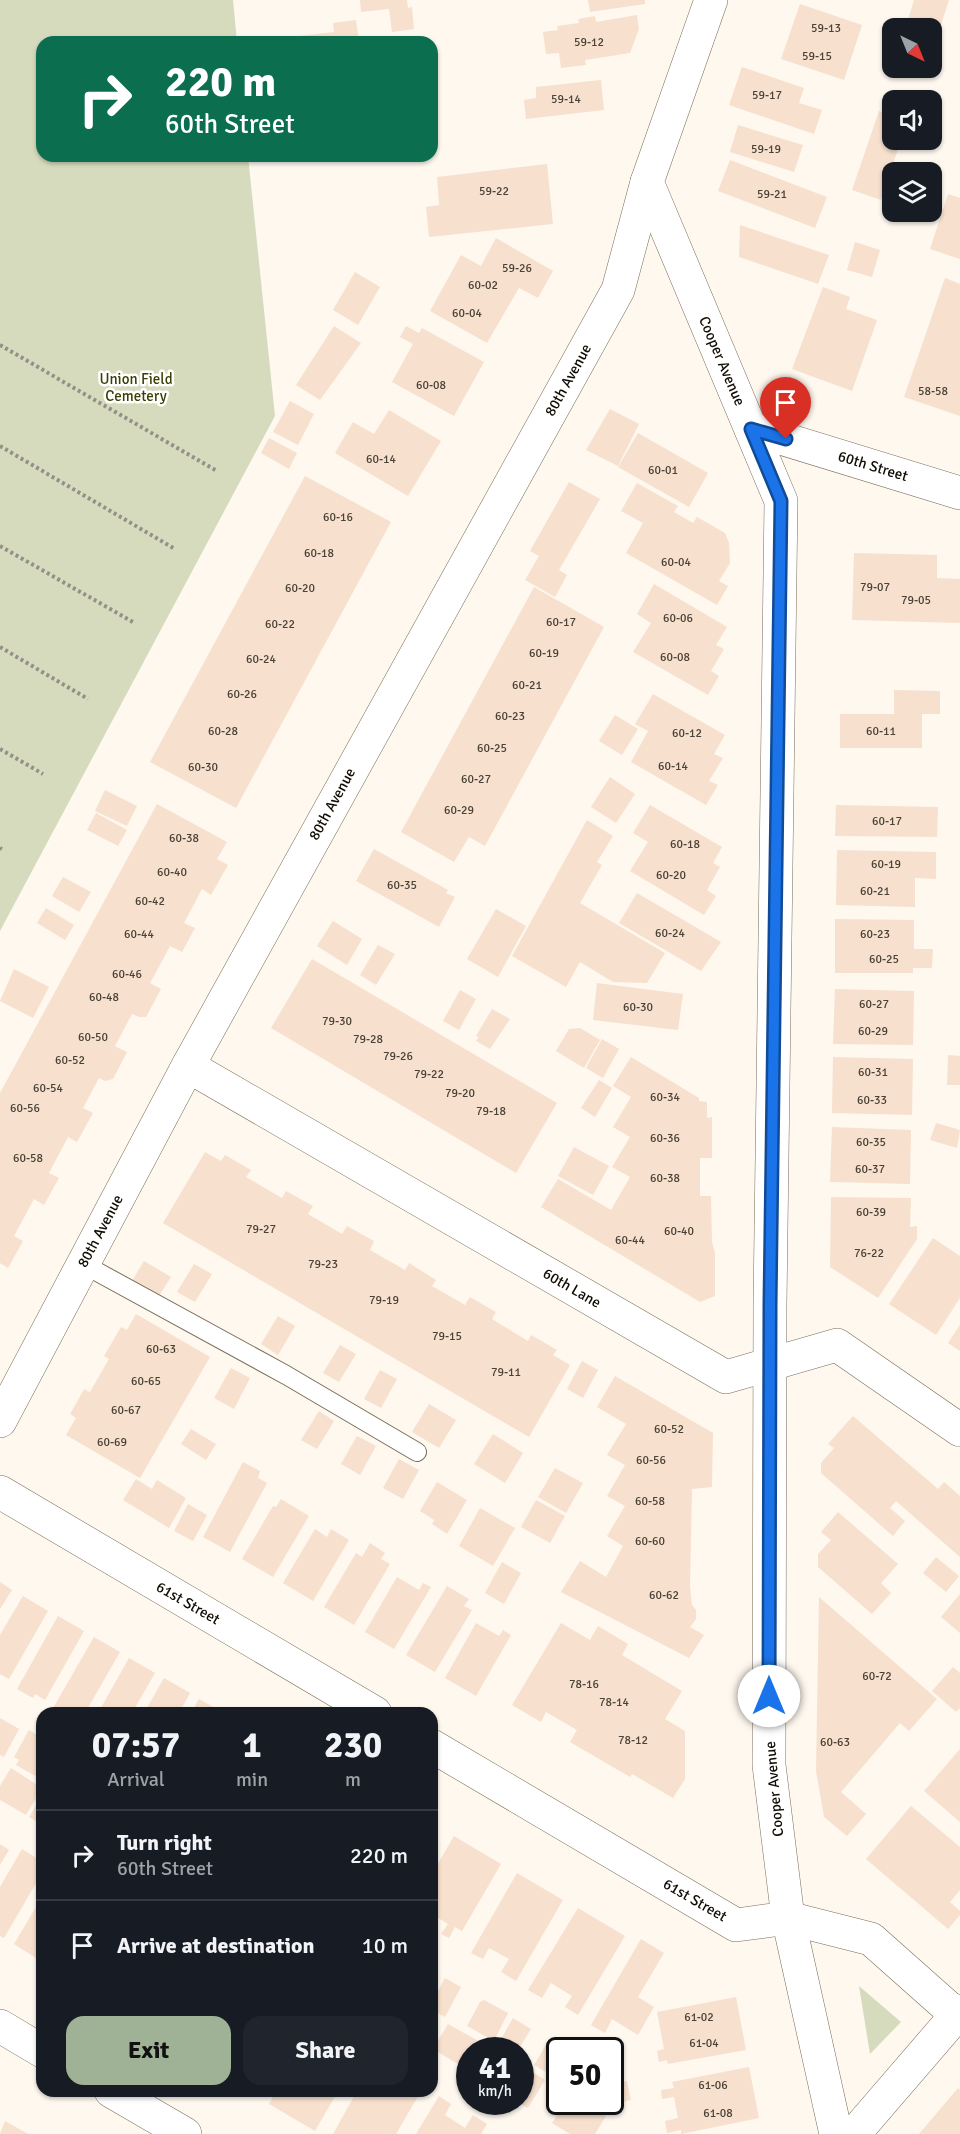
<!DOCTYPE html>
<html lang="en">
<head>
<meta charset="utf-8">
<style>
  :root { --surface:#171b24; --page:#20242c; --text:#f1f3f6; --muted:#9ea1a6; --line:#363941; --accent:#a0b295 }
  body { margin:0; font-family:Signika,sans-serif; background:var(--page); color:var(--text); height:100vh; display:flex; flex-direction:column; font-size:22px; white-space:nowrap }
  * { box-sizing:border-box; margin:0 }
  p { font-size:20px; color:var(--muted) }
  .icon { flex:none; width:33px; height:33px; fill:none; stroke:currentColor; stroke-width:2; stroke-linecap:round; stroke-linejoin:round }
  .map { position:relative; flex:1; overflow:hidden }
  .details { position:absolute; left:36px; top:1707px; width:402px; height:390px; display:flex; flex-direction:column; background:var(--surface); border-radius:18px; box-shadow:0 2px 4px #0004 }
  .details>* { flex:none }
  .banner { position:absolute; left:36px; top:36px; width:402px; height:126px; border-radius:18px; box-shadow:0 2px 4px #0004; background:#0b6e4f; color:#fff; overflow:hidden }
  .needle { width:39px; rotate:137deg }
  .buttons { position:absolute; left:882px; top:18px; display:grid; gap:12px }
  .buttons a { display:grid; place-items:center; width:60px; height:60px; border-radius:12px; background:var(--surface); box-shadow:0 2px 4px #0004; font-size:30px }
  .speed { position:absolute; left:456px; top:2037px; display:flex; gap:12px; font-size:30px; font-weight:700; text-align:center }
  .speed>* { display:grid; place-content:center; width:78px; height:78px; border-radius:50%; background:var(--surface); box-shadow:0 2px 4px #0004; line-height:1 }
  .speed small { font-size:15px; font-weight:400 }
  .speed .limit { border:3px solid #111; border-radius:9px; background:#fff; color:#111 }
  .pin { position:absolute; display:grid; place-items:center; width:51px; height:51px; color:#fff; margin:-62px -26px; border-radius:50% 50% 50% 0; rotate:-45deg; box-shadow:0 0 6px #0007 }
  .pin .icon { rotate:45deg }
  .me { position:absolute; width:66px; margin:-33px; rotate:0deg; stroke-linejoin:round; filter:drop-shadow(0 0 4px #0008) }
  .turn { display:flex; align-items:center; gap:21px; height:126px; padding:0 30px; font-size:27px }
  .turn .icon { width:78px; height:78px; stroke-width:2.5 }
  .turn b { display:block; font-size:42px; line-height:51px }
  .eta { display:flex; justify-content:space-evenly; align-items:center; height:102px; text-align:center }
  .eta b { font-size:36px; font-weight:800; line-height:42px }
  .button { display:flex; gap:12px; margin-top:auto; padding:12px 30px }
  .button a { flex:1; height:69px; border-radius:18px; background:var(--accent); color:#111; font-size:24px; font-weight:800; line-height:69px; text-align:center }
  .button a+a { background:var(--page); color:var(--text) }
  ul { padding:0; list-style:none }
  li { display:flex; align-items:center; gap:18px; height:90px; padding:0 30px; border-top:2px solid var(--line) }
  li div { flex:1 }
  li b { display:block; font-size:22px }
  li em { font-style:normal }
  .map>svg:first-child { display:block }
</style>
</head>
<body>
<div class="map">
<svg width="960" height="2134" viewBox="0 0 960 2134">
  <rect width="100%" height="100%" fill="#fef8ef"/>
  <g fill="#d7dbbe">
    <polygon points="0,0 233,0 237,42 42,42 42,156 248,156 275,416 0,931"/>
    <polygon points="859,1986 901,2022 870,2054"/>
  </g>
  <g fill="#f7e0ce">
    <polygon points="360,0 407,0 408,8 412,7 414,29 392,32 389,9 361,12"/>
    <polygon points="588,0 645,0 645,4 590,12"/>
    <polygon points="914,0 949,0 938,34 932,31 932,28 907,23"/>
    <polygon points="800,4 862,25 844,80 781,59"/>
    <polygon points="637,15 639,29 630,53 585,60 586,65 561,68 559,53 546,54 543,32 558,30 557,26 579,23 578,19 595,16 596,22"/>
    <polygon points="356,20 359,42 300,42 299,36 334,32 333,23"/>
    <polygon points="742,67 804,88 799,103 822,110 814,134 729,105"/>
    <polygon points="601,80 604,110 526,119 524,100 536,98 536,87"/>
    <polygon points="879,111 892,116 892,140 901,140 881,200 852,190"/>
    <polygon points="738,125 803,145 794,172 730,152"/>
    <polygon points="730,160 827,197 815,228 718,191"/>
    <polygon points="547,164 553,224 429,237 426,207 439,205 437,177"/>
    <polygon points="948,194 960,198 960,259 930,249"/>
    <polygon points="740,225 829,255 818,284 739,257"/>
    <polygon points="496,238 553,271 538,298 519,288 487,343 430,311 461,255 481,266"/>
    <polygon points="855,242 880,250 872,277 847,270"/>
    <polygon points="355,272 380,287 358,325 333,310"/>
    <polygon points="945,278 960,284 960,416 904,397"/>
    <polygon points="823,287 850,297 846,309 877,320 852,391 792,369"/>
    <polygon points="334,326 361,343 320,400 296,385"/>
    <polygon points="406,326 419,333 422,328 484,362 454,416 392,382 413,344 400,337"/>
    <polygon points="290,401 314,414 298,445 273,432"/>
    <polygon points="610,409 639,424 618,466 586,450"/>
    <polygon points="389,410 441,441 408,496 335,453 353,422 374,434"/>
    <polygon points="638,433 708,473 689,507 618,467"/>
    <polygon points="269,438 297,453 289,469 261,453"/>
    <polygon points="305,476 391,522 236,808 150,762"/>
    <polygon points="569,482 600,499 559,570 567,575 555,597 525,580 539,556 530,551"/>
    <polygon points="637,483 678,506 674,512 693,523 697,517 725,533 729,543 730,563 719,581 728,586 717,605 626,553 643,523 621,511"/>
    <polygon points="854,553 937,555 937,578 960,579 960,623 852,620"/>
    <polygon points="654,584 727,627 716,645 724,649 711,671 719,676 708,695 633,652 651,623 637,614"/>
    <polygon points="534,587 604,627 485,846 469,837 454,862 401,832"/>
    <polygon points="894,690 940,691 940,714 922,714 922,748 840,748 840,714 894,714"/>
    <polygon points="653,694 725,735 714,754 723,758 709,781 718,785 706,805 631,762 648,731 635,724"/>
    <polygon points="615,715 638,729 622,755 599,741"/>
    <polygon points="610,777 635,794 616,823 591,807"/>
    <polygon points="105,790 137,806 127,826 95,811"/>
    <polygon points="157,804 227,842 217,859 228,865 211,895 202,889 184,923 195,928 182,952 170,946 160,965 150,983 161,989 146,1017 139,1017 132,1014 115,1046 127,1052 113,1079 105,1081 99,1078 83,1108 93,1113 77,1142 68,1137 49,1173 59,1178 44,1205 34,1199 14,1236 23,1241 8,1268 0,1263 0,1093"/>
    <polygon points="650,805 722,847 713,863 720,867 707,890 716,896 704,915 630,871 648,842 633,833"/>
    <polygon points="836,805 938,807 937,837 835,836"/>
    <polygon points="96,813 127,830 118,846 87,830"/>
    <polygon points="587,820 613,836 597,862 602,865 580,903 665,953 647,983 613,982 580,962 566,987 512,956"/>
    <polygon points="374,849 448,890 446,893 455,897 439,927 356,881"/>
    <polygon points="837,850 936,852 936,879 915,878 915,907 836,905"/>
    <polygon points="63,877 91,892 79,912 52,896"/>
    <polygon points="637,893 721,942 701,971 619,923"/>
    <polygon points="46,908 74,925 65,940 37,923"/>
    <polygon points="496,909 526,926 498,977 467,959"/>
    <polygon points="835,919 914,920 914,949 933,949 932,968 913,968 913,973 835,973"/>
    <polygon points="333,921 362,939 347,965 317,946"/>
    <polygon points="378,945 395,954 376,985 360,975"/>
    <polygon points="312,959 557,1103 516,1173 271,1028"/>
    <polygon points="14,969 49,987 33,1018 0,1001"/>
    <polygon points="597,983 683,994 678,1030 593,1020"/>
    <polygon points="835,989 914,991 913,1045 833,1044"/>
    <polygon points="460,990 476,999 459,1030 443,1021"/>
    <polygon points="492,1009 510,1019 490,1049 476,1041 479,1037 476,1036"/>
    <polygon points="580,1028 600,1040 584,1068 556,1051 569,1029"/>
    <polygon points="602,1039 619,1049 603,1078 586,1068"/>
    <polygon points="948,1055 960,1056 960,1085 947,1085"/>
    <polygon points="631,1057 699,1098 699,1101 707,1102 707,1118 712,1117 712,1158 700,1158 700,1196 711,1196 712,1242 715,1253 715,1296 700,1302 541,1207 558,1179 611,1210 630,1177 612,1167 630,1137 613,1127 631,1097 613,1086"/>
    <polygon points="833,1057 913,1059 912,1115 832,1113"/>
    <polygon points="599,1080 612,1088 595,1117 581,1108"/>
    <polygon points="936,1123 960,1130 957,1148 930,1140"/>
    <polygon points="832,1127 911,1130 910,1184 830,1182"/>
    <polygon points="574,1147 609,1166 593,1195 558,1176"/>
    <polygon points="205,1152 221,1161 225,1155 251,1170 246,1177 282,1198 286,1191 313,1206 308,1214 342,1234 347,1226 374,1241 370,1250 405,1270 409,1263 436,1280 432,1286 465,1305 470,1297 496,1312 492,1319 528,1341 531,1335 557,1350 553,1355 570,1365 529,1437 163,1223"/>
    <polygon points="831,1197 911,1198 910,1227 917,1226 917,1239 878,1298 830,1267"/>
    <polygon points="933,1238 960,1256 960,1298 936,1335 889,1304"/>
    <polygon points="144,1261 171,1277 159,1296 132,1281"/>
    <polygon points="194,1264 212,1274 195,1302 177,1292"/>
    <polygon points="136,1314 210,1357 140,1478 66,1435 76,1418 70,1414 77,1402 84,1389 90,1392 109,1359 104,1356 121,1327 127,1330"/>
    <polygon points="278,1316 295,1326 278,1355 261,1344"/>
    <polygon points="960,1325 960,1351 948,1343"/>
    <polygon points="340,1345 356,1354 339,1382 323,1373"/>
    <polygon points="582,1361 598,1370 583,1398 567,1389"/>
    <polygon points="231,1368 250,1378 234,1409 214,1398"/>
    <polygon points="380,1370 397,1379 381,1408 364,1399"/>
    <polygon points="615,1376 713,1433 712,1487 692,1489 690,1586 692,1605 696,1610 696,1619 690,1627 704,1635 689,1658 561,1592 580,1561 606,1577 623,1546 607,1536 625,1506 607,1496 625,1465 607,1455 626,1424 597,1407"/>
    <polygon points="429,1404 456,1420 439,1448 412,1432"/>
    <polygon points="319,1411 334,1421 317,1449 301,1440"/>
    <polygon points="853,1416 938,1489 944,1482 960,1496 960,1557 896,1501 890,1508 905,1521 893,1536 821,1473 821,1463 834,1448 828,1444"/>
    <polygon points="191,1429 216,1444 206,1460 181,1444"/>
    <polygon points="493,1434 523,1453 505,1483 474,1464"/>
    <polygon points="357,1436 376,1446 360,1475 341,1464"/>
    <polygon points="399,1459 419,1470 403,1499 383,1488"/>
    <polygon points="243,1462 260,1471 258,1478 267,1483 230,1552 203,1537"/>
    <polygon points="555,1468 583,1483 566,1513 538,1497"/>
    <polygon points="136,1479 152,1489 157,1480 186,1498 169,1528 123,1500"/>
    <polygon points="437,1482 467,1500 447,1534 432,1524 434,1520 420,1511"/>
    <polygon points="281,1499 309,1516 273,1577 242,1559 273,1506 276,1507"/>
    <polygon points="536,1500 565,1516 550,1543 521,1527"/>
    <polygon points="188,1504 207,1515 193,1541 174,1531"/>
    <polygon points="480,1508 515,1528 493,1566 459,1546"/>
    <polygon points="838,1512 898,1564 881,1583 891,1593 872,1614 818,1567 818,1554 831,1540 821,1532"/>
    <polygon points="315,1529 327,1537 331,1529 349,1540 313,1601 283,1583"/>
    <polygon points="370,1543 385,1553 381,1559 390,1564 354,1625 324,1607 356,1553 362,1557"/>
    <polygon points="936,1557 959,1576 946,1592 923,1573"/>
    <polygon points="502,1562 521,1573 504,1604 485,1593"/>
    <polygon points="397,1577 419,1590 423,1583 431,1587 394,1649 365,1632"/>
    <polygon points="0,1582 12,1590 0,1609"/>
    <polygon points="447,1586 469,1599 464,1606 472,1610 435,1672 406,1655"/>
    <polygon points="960,1594 960,1633 941,1617"/>
    <polygon points="23,1596 48,1611 9,1679 0,1674 0,1635"/>
    <polygon points="819,1597 937,1699 909,1731 900,1723 841,1792 866,1814 847,1836 824,1817 816,1771"/>
    <polygon points="58,1616 84,1631 45,1700 35,1694 33,1698 17,1689"/>
    <polygon points="476,1623 499,1636 503,1630 511,1635 476,1696 445,1678"/>
    <polygon points="561,1623 590,1640 598,1626 628,1644 622,1655 682,1691 665,1719 685,1731 685,1779 673,1798 632,1774 630,1777 570,1742 577,1730 546,1712 541,1722 512,1705"/>
    <polygon points="94,1637 120,1652 85,1713 58,1713 52,1710"/>
    <polygon points="129,1658 155,1673 132,1713 98,1713"/>
    <polygon points="953,1667 960,1673 960,1708 956,1712 932,1691"/>
    <polygon points="164,1678 190,1693 179,1713 144,1713"/>
    <polygon points="199,1699 224,1713 191,1713"/>
    <polygon points="0,1718 19,1729 4,1757 0,1755"/>
    <polygon points="29,1730 42,1738 42,1773 39,1778 16,1765 19,1760 14,1757"/>
    <polygon points="960,1749 960,1822 924,1791"/>
    <polygon points="11,1768 42,1788 26,1815 0,1800 0,1786"/>
    <polygon points="42,1796 42,1825 29,1817"/>
    <polygon points="911,1806 960,1847 960,1890 950,1902 960,1911 960,1915 948,1929 866,1859"/>
    <polygon points="454,1836 501,1864 462,1931 455,1927 449,1938 441,1934 448,1924 432,1914 432,1874"/>
    <polygon points="0,1844 9,1850 0,1865"/>
    <polygon points="22,1849 38,1859 35,1863 42,1867 42,1873 4,1938 0,1936 0,1887"/>
    <polygon points="517,1873 563,1900 516,1981 501,1972 509,1959 489,1948 483,1959 471,1953"/>
    <polygon points="42,1897 42,1955 39,1960 14,1944"/>
    <polygon points="578,1908 625,1936 578,2015 565,2007 572,1996 551,1983 542,1998 528,1990"/>
    <polygon points="641,1939 664,1953 638,1997 654,2007 638,2035 612,2019 605,2033 591,2025"/>
    <polygon points="445,1978 461,1987 445,2017 432,2010 432,2002"/>
    <polygon points="736,1997 746,2050 668,2064 667,2060 659,2062 657,2051 664,2049 657,2012"/>
    <polygon points="484,2000 508,2013 494,2041 467,2026 480,2002"/>
    <polygon points="513,2018 531,2029 518,2050 499,2050 496,2048"/>
    <polygon points="448,2024 482,2043 477,2050 470,2050 470,2064 466,2069 433,2049"/>
    <polygon points="549,2040 568,2050 560,2050 560,2061 551,2075 534,2065"/>
    <polygon points="749,2067 759,2118 681,2134 681,2130 667,2133 665,2121 678,2118 674,2097 662,2099 661,2090 674,2088 672,2082"/>
    <polygon points="528,2069 545,2080 528,2108 516,2102 520,2102 520,2081"/>
    <polygon points="627,2081 631,2100 599,2108 597,2102 610,2102 610,2085"/>
    <polygon points="958,2088 960,2090 960,2134 919,2134"/>
    <polygon points="276,2091 338,2091 315,2131 269,2104"/>
    <polygon points="357,2091 421,2091 396,2134 333,2134"/>
    <polygon points="439,2096 451,2104 445,2115 465,2128 473,2115 487,2124 481,2134 416,2134"/>
    <polygon points="566,2102 583,2102 606,2116 595,2134 570,2134 552,2123"/>
    <polygon points="5,2121 28,2134 0,2134"/>
  </g>
  <g fill="none" stroke-linecap="round" stroke-linejoin="round">
    <defs>
      <polyline id="lane" points="83,1264 286,1375 417,1452"/>
      <g id="street">
        <polyline points="751,429 960,493"/>
        <polyline points="188,1066 726,1377 837,1345 960,1430"/>
        <polyline points="0,1492 375,1713"/>
        <polyline points="432,1746 736,1925 788,1918 871,1939 960,2018"/>
        <polyline points="0,2026 42,2051"/>
        <polyline points="111,2091 185,2134"/>
        <polyline points="854,2134 960,2011"/>
      </g>
      <g id="secondary">
        <polyline points="711,0 647,182 781,501 770,1304 769,1765 788,1918 836,2134"/>
        <polyline points="0,1421 188,1066 618,290 647,182"/>
      </g>
    </defs>
    <use href="#lane" stroke="#796d58" stroke-width="20"/>
    <use href="#street" stroke="#796d58" stroke-width="34"/>
    <use href="#secondary" stroke="#796d58" stroke-width="34"/>
    <g stroke="#959087" stroke-width="4" stroke-dasharray="3 3" stroke-linecap="butt">
      <polyline points="0,345 217,471"/>
      <polyline points="0,446 175,549"/>
      <polyline points="0,546 133,622"/>
      <polyline points="0,647 88,699"/>
      <polyline points="0,749 43,774"/>
      <polyline points="0,848 2,849"/>
    </g>
    <use href="#lane" stroke="#fff" stroke-width="18"/>
    <use href="#street" stroke="#fff" stroke-width="33"/>
    <use href="#secondary" stroke="#fff" stroke-width="33"/>
  </g>
  <g fill="none" stroke-linecap="round" stroke-linejoin="round">
    <defs>
      <polyline id="route" points="769,1696 770,1304 781,501 751,429 786,439"/>
    </defs>
    <use href="#route" stroke="#114b97" stroke-width="15"/>
    <use href="#route" stroke="#1a73e8" stroke-width="10"/>
  </g>
  <g text-anchor="middle" dominant-baseline="central" stroke-width="5" stroke-linejoin="round" paint-order="stroke">
    <g font-size="12" fill="#4a4237">
      <text x="826" y="28">59-13</text>
      <text x="589" y="42">59-12</text>
      <text x="817" y="56">59-15</text>
      <text x="767" y="95">59-17</text>
      <text x="566" y="99">59-14</text>
      <text x="766" y="149">59-19</text>
      <text x="494" y="191">59-22</text>
      <text x="772" y="194">59-21</text>
      <text x="517" y="268">59-26</text>
      <text x="483" y="285">60-02</text>
      <text x="467" y="313">60-04</text>
      <text x="431" y="385">60-08</text>
      <text x="933" y="391">58-58</text>
      <text x="381" y="459">60-14</text>
      <text x="663" y="470">60-01</text>
      <text x="338" y="517">60-16</text>
      <text x="319" y="553">60-18</text>
      <text x="676" y="562">60-04</text>
      <text x="875" y="587">79-07</text>
      <text x="300" y="588">60-20</text>
      <text x="916" y="600">79-05</text>
      <text x="678" y="618">60-06</text>
      <text x="561" y="622">60-17</text>
      <text x="280" y="624">60-22</text>
      <text x="544" y="653">60-19</text>
      <text x="675" y="657">60-08</text>
      <text x="261" y="659">60-24</text>
      <text x="527" y="685">60-21</text>
      <text x="242" y="694">60-26</text>
      <text x="510" y="716">60-23</text>
      <text x="223" y="731">60-28</text>
      <text x="881" y="731">60-11</text>
      <text x="687" y="733">60-12</text>
      <text x="492" y="748">60-25</text>
      <text x="673" y="766">60-14</text>
      <text x="203" y="767">60-30</text>
      <text x="476" y="779">60-27</text>
      <text x="459" y="810">60-29</text>
      <text x="887" y="821">60-17</text>
      <text x="184" y="838">60-38</text>
      <text x="685" y="844">60-18</text>
      <text x="886" y="864">60-19</text>
      <text x="172" y="872">60-40</text>
      <text x="671" y="875">60-20</text>
      <text x="402" y="885">60-35</text>
      <text x="875" y="891">60-21</text>
      <text x="150" y="901">60-42</text>
      <text x="670" y="933">60-24</text>
      <text x="139" y="934">60-44</text>
      <text x="875" y="934">60-23</text>
      <text x="884" y="959">60-25</text>
      <text x="127" y="974">60-46</text>
      <text x="104" y="997">60-48</text>
      <text x="874" y="1004">60-27</text>
      <text x="638" y="1007">60-30</text>
      <text x="337" y="1021">79-30</text>
      <text x="873" y="1031">60-29</text>
      <text x="93" y="1037">60-50</text>
      <text x="368" y="1039">79-28</text>
      <text x="398" y="1056">79-26</text>
      <text x="70" y="1060">60-52</text>
      <text x="873" y="1072">60-31</text>
      <text x="429" y="1074">79-22</text>
      <text x="48" y="1088">60-54</text>
      <text x="460" y="1093">79-20</text>
      <text x="665" y="1097">60-34</text>
      <text x="872" y="1100">60-33</text>
      <text x="25" y="1108">60-56</text>
      <text x="491" y="1111">79-18</text>
      <text x="665" y="1138">60-36</text>
      <text x="871" y="1142">60-35</text>
      <text x="28" y="1158">60-58</text>
      <text x="870" y="1169">60-37</text>
      <text x="665" y="1178">60-38</text>
      <text x="871" y="1212">60-39</text>
      <text x="261" y="1229">79-27</text>
      <text x="679" y="1231">60-40</text>
      <text x="630" y="1240">60-44</text>
      <text x="869" y="1253">76-22</text>
      <text x="323" y="1264">79-23</text>
      <text x="384" y="1300">79-19</text>
      <text x="447" y="1336">79-15</text>
      <text x="161" y="1349">60-63</text>
      <text x="506" y="1372">79-11</text>
      <text x="146" y="1381">60-65</text>
      <text x="126" y="1410">60-67</text>
      <text x="669" y="1429">60-52</text>
      <text x="112" y="1442">60-69</text>
      <text x="651" y="1460">60-56</text>
      <text x="650" y="1501">60-58</text>
      <text x="650" y="1541">60-60</text>
      <text x="664" y="1595">60-62</text>
      <text x="877" y="1676">60-72</text>
      <text x="584" y="1684">78-16</text>
      <text x="614" y="1702">78-14</text>
      <text x="633" y="1740">78-12</text>
      <text x="835" y="1742">60-63</text>
      <text x="699" y="2017">61-02</text>
      <text x="704" y="2043">61-04</text>
      <text x="713" y="2085">61-06</text>
      <text x="718" y="2113">61-08</text>
    </g>
    <g font-size="15" fill="#110d05" stroke="#fff">
      <text transform="translate(722 361) rotate(67)">Cooper Avenue</text>
      <text transform="translate(568 380) rotate(-61)">80th Avenue</text>
      <text transform="translate(873 466) rotate(17)">60th Street</text>
      <text transform="translate(332 804) rotate(-61)">80th Avenue</text>
      <text transform="translate(100 1231) rotate(-62)">80th Avenue</text>
      <text transform="translate(572 1288) rotate(30)">60th Lane</text>
      <text transform="translate(188 1603) rotate(30)">61st Street</text>
      <text transform="translate(774 1789) rotate(-95)">Cooper Avenue</text>
      <text transform="translate(695 1900) rotate(30)">61st Street</text>
    </g>
    <g font-size="15" fill="#3b3f01" stroke="#fff">
      <text x="136" y="379">Union Field<tspan x="136" dy="17">Cemetery</tspan></text>
    </g>
  </g>
</svg>
<div class="buttons">
<a><svg class="needle" viewBox="-14 -14 28 28"><path d="M0-13l5 13h-10z" fill="#e53935"/><path d="M0 13l5-13h-10z" fill="#9ea1a6"/></svg></a>
<a><svg class="icon" aria-label="sound" viewBox="0 0 24 24"><path d="M4 9h4l5-4v14l-5-4H4zM17 9q2 3 0 6"/></svg></a>
<a><svg class="icon" aria-label="layers" viewBox="0 0 24 24"><path d="M12 4l9 5-9 5-9-5zM3 14l9 5 9-5"/></svg></a>
</div>
<div class="speed"><div>41<small>km/h</small></div><div class="limit">50</div></div>
<div class="pin" style="left:786px;top:439px;background:#d93025"><svg class="icon" aria-label="arrive" viewBox="0 0 24 24"><path d="M6 21V4h12l-3 4 3 4H6"/></svg></div>
<svg class="me" style="left:769px;top:1696px" viewBox="-20 -20 40 40"><circle r="19" fill="#fff"/><path d="M0-13L10 11 0 6-10 11z" fill="#1a73e8"/></svg>
<div class="banner">
<div class="turn"><svg class="icon" aria-label="right" viewBox="0 0 24 24"><path d="M7 20v-9h11M14 6l5 5-5 5"/></svg><div><b>220 m</b>60th Street</div></div>
</div>
<section class="details">
<div class="eta">
<div><b>07:57</b><p>Arrival</p></div>
<div><b>1</b><p>min</p></div>
<div><b>230</b><p>m</p></div>
</div>
<ul>
<li><svg class="icon" aria-label="right" viewBox="0 0 24 24"><path d="M7 20v-9h11M14 6l5 5-5 5"/></svg><div><b>Turn right</b><p>60th Street</p></div><em>220 m</em></li>
<li><svg class="icon" aria-label="arrive" viewBox="0 0 24 24"><path d="M6 21V4h12l-3 4 3 4H6"/></svg><div><b>Arrive at destination</b></div><em>10 m</em></li>
</ul>
<div class="button"><a>Exit</a><a>Share</a></div>
</section>
</div>
</body>
</html>
